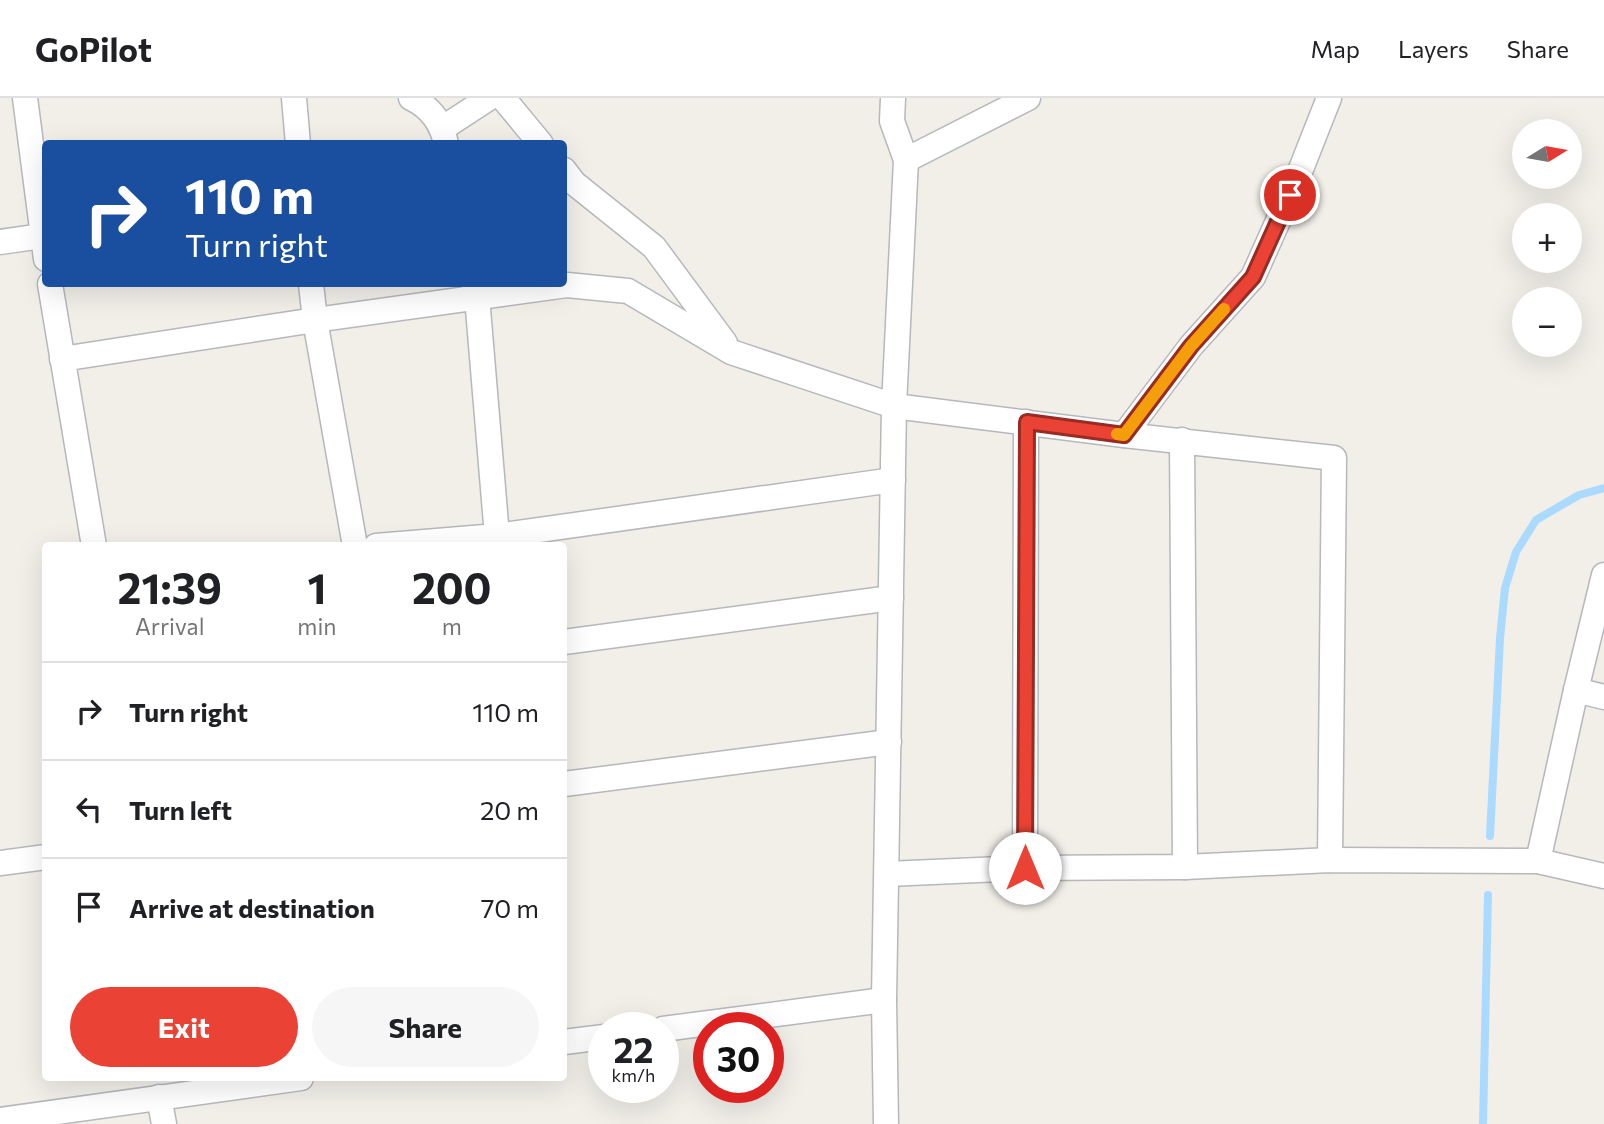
<!DOCTYPE html>
<html lang="en">
<head>
<meta charset="utf-8">
<style>
  :root { --surface:#fff; --page:#f6f6f6; --text:#202124; --muted:#757577; --line:#e0e0e0; --accent:#ea4335 }
  body { margin:0; font-family:Commissioner,sans-serif; background:var(--page); color:var(--text); height:100vh; display:flex; flex-direction:column; font-size:26px; white-space:nowrap }
  * { box-sizing:border-box; margin:0 }
  p { font-size:23px; color:var(--muted) }
  .icon { flex:none; width:38px; height:38px; fill:none; stroke:currentColor; stroke-width:2; stroke-linecap:round; stroke-linejoin:round }
  .map { position:relative; flex:1; overflow:hidden }
  .sheet { position:absolute; left:42px; top:444px; width:525px; height:539px; display:flex; flex-direction:column; background:var(--surface); border-radius:7px; box-shadow:0 7px 28px #0002 }
  .sheet>* { flex:none }
  .banner { position:absolute; left:42px; top:42px; width:525px; height:147px; border-radius:7px; box-shadow:0 7px 28px #0002; background:#1a4fa0; color:#fff; overflow:hidden }
  .needle { width:46px; rotate:79deg }
  .buttons { position:absolute; left:1512px; top:21px; display:grid; gap:14px }
  .buttons a { display:grid; place-items:center; width:70px; height:70px; border-radius:50%; background:var(--surface); box-shadow:0 7px 28px #0002; font-size:35px }
  .speed { position:absolute; left:588px; top:914px; display:flex; gap:14px; font-size:35px; font-weight:700; text-align:center }
  .speed>* { display:grid; place-content:center; width:91px; height:91px; border-radius:50%; background:var(--surface); box-shadow:0 7px 28px #0002; line-height:1 }
  .speed small { font-size:18px; font-weight:400 }
  .speed .limit { border:10px solid #d22; background:#fff; color:#111 }
  .pin { position:absolute; display:grid; place-items:center; width:60px; height:60px; color:#fff; margin:-30px; border:4px solid #fff; border-radius:50%; box-shadow:0 2px 7px #0007 }
  .me { position:absolute; width:77px; margin:-38px; rotate:0deg; stroke-linejoin:round; filter:drop-shadow(0 0 5px #0008) }
  .turn { display:flex; align-items:center; gap:24px; height:147px; padding:0 28px; font-size:32px }
  .turn .icon { width:91px; height:91px; stroke-width:2.5 }
  .turn b { display:block; font-size:49px; line-height:60px }
  .eta { display:flex; justify-content:space-evenly; align-items:center; height:119px; text-align:center }
  .eta b { font-size:42px; font-weight:700; line-height:49px }
  .action { display:flex; gap:14px; margin-top:auto; padding:14px 28px }
  .action a { flex:1; height:80px; border-radius:42px; background:var(--accent); color:#fff; font-size:28px; font-weight:700; line-height:80px; text-align:center }
  .action a+a { background:var(--page); color:var(--text) }
  ul { padding:0; list-style:none }
  li { display:flex; align-items:center; gap:21px; height:98px; padding:0 28px; border-top:2px solid var(--line) }
  li div { flex:1 }
  li b { display:block; font-size:26px }
  li em { font-style:normal }
  header { display:flex; align-items:center; gap:42px; box-sizing:border-box; height:98px; padding:0 35px; background:var(--surface); border-bottom:2px solid var(--line) }
  header strong { font-size:33px }
  nav { display:flex; gap:38px; margin-inline-start:auto; font-size:24px }
  .map>svg:first-child { display:block }
</style>
</head>
<body>
<header>
<strong>GoPilot</strong>
<nav><a>Map</a><a>Layers</a><a>Share</a></nav>
</header>
<div class="map">
<svg width="1604" height="1026" viewBox="0 0 1604 1026">
  <rect width="100%" height="100%" fill="#f1efe8"/>
  <g fill="none" stroke-linecap="round" stroke-linejoin="round">
    <g stroke="#aadaff" stroke-width="8">
      <polyline points="1490,738 1500,540 1505,490 1516,454 1536,422 1579,397 1604,390"/>
      <polyline points="1483,1026 1488,797"/>
    </g>
    <defs>
      <g id="minor">
        <polyline points="25,0 46,161"/>
        <polyline points="294,0 298,46"/>
        <path d="M 411,0 C 430,9 442,25 446,46"/>
        <polyline points="503,0 541,46"/>
        <polyline points="443,30 489,0"/>
        <polyline points="906,62 1028,0"/>
        <polyline points="564,72 574,85 654,149 725,245"/>
        <polyline points="0,144 42,138"/>
        <polyline points="50,186 94,448"/>
        <polyline points="311,186 315,222 355,448"/>
        <polyline points="474,186 477,199 497,438"/>
        <polyline points="62,261 315,222 567,187 628,193 731,254 894,308 1124,337 1334,360 1330,762"/>
        <polyline points="1124,337 1191,248 1253,179 1299,76 1329,0"/>
        <polyline points="1182,342 1185,769"/>
        <polyline points="376,448 497,438 893,382"/>
        <polyline points="564,544 891,500"/>
        <polyline points="1576,592 1604,599"/>
        <polyline points="564,686 889,644"/>
        <polyline points="1538,763 1576,592 1604,477"/>
        <polyline points="0,765 46,759"/>
        <polyline points="1025,770 1026,324"/>
        <polyline points="887,776 1025,770 1185,769 1330,762 1538,763 1604,778"/>
        <polyline points="663,931 884,902"/>
        <polyline points="564,944 604,939"/>
        <polyline points="159,999 164,1026"/>
        <polyline points="0,1022 301,980"/>
        <polyline points="886,1026 884,902 894,308 906,62 892,23 893,0"/>
      </g>
    </defs>
    <use href="#minor" stroke="#b5b8bc" stroke-width="27"/>
    <use href="#minor" stroke="#fff" stroke-width="24"/>
  </g>
  <g fill="none" stroke-linecap="round" stroke-linejoin="round">
    <defs>
      <polyline id="route" points="1025,770 1027,324 1124,337 1191,248 1253,179 1290,97"/>
    </defs>
    <use href="#route" stroke="#982c22" stroke-width="18"/>
    <use href="#route" stroke="#ea4335" stroke-width="12"/>
    <polyline stroke="#f59e0b" stroke-width="12" points="1117,336 1124,337 1191,248 1224,211"/>
  </g>
</svg>
<div class="buttons">
<a><svg class="needle" viewBox="-14 -14 28 28"><path d="M0-13l5 13h-10z" fill="#e53935"/><path d="M0 13l5-13h-10z" fill="#757577"/></svg></a>
<a>+</a>
<a>−</a>
</div>
<div class="speed"><div>22<small>km/h</small></div><div class="limit">30</div></div>
<div class="pin" style="left:1290px;top:97px;background:#d93025"><svg class="icon" aria-label="arrive" viewBox="0 0 24 24"><path d="M6 21V4h12l-3 4 3 4H6"/></svg></div>
<svg class="me" style="left:1025px;top:770px" viewBox="-20 -20 40 40"><circle r="19" fill="#fff"/><path d="M0-13L10 11 0 6-10 11z" fill="#ea4335"/></svg>
<div class="banner">
<div class="turn"><svg class="icon" aria-label="right" viewBox="0 0 24 24"><path d="M7 20v-9h11M14 6l5 5-5 5"/></svg><div><b>110 m</b>Turn right</div></div>
</div>
<section class="sheet">
<div class="eta">
<div><b>21:39</b><p>Arrival</p></div>
<div><b>1</b><p>min</p></div>
<div><b>200</b><p>m</p></div>
</div>
<ul>
<li><svg class="icon" aria-label="right" viewBox="0 0 24 24"><path d="M7 20v-9h11M14 6l5 5-5 5"/></svg><div><b>Turn right</b></div><em>110 m</em></li>
<li><svg class="icon" aria-label="left" viewBox="0 0 24 24"><path d="M17 20v-9H6M10 6l-5 5 5 5"/></svg><div><b>Turn left</b></div><em>20 m</em></li>
<li><svg class="icon" aria-label="arrive" viewBox="0 0 24 24"><path d="M6 21V4h12l-3 4 3 4H6"/></svg><div><b>Arrive at destination</b></div><em>70 m</em></li>
</ul>
<div class="action"><a>Exit</a><a>Share</a></div>
</section>
</div>
</body>
</html>
